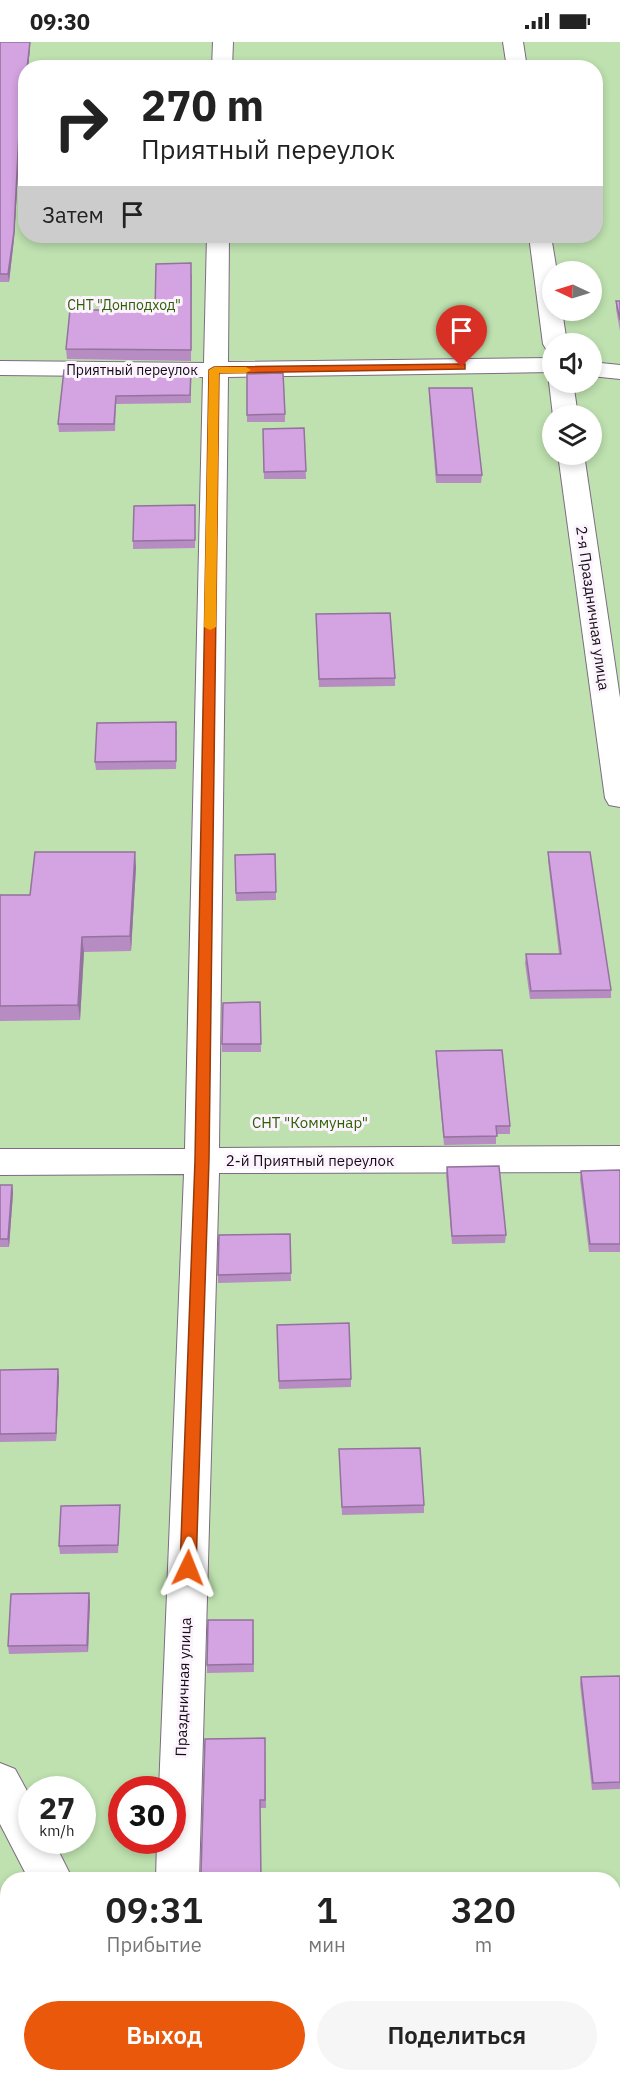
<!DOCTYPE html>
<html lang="ru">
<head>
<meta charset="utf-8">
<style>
  :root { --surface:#fff; --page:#f6f6f6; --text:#222; --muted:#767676; --accent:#ea580c }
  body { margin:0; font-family:"IBM Plex Sans",sans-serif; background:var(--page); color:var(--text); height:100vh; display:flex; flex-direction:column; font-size:22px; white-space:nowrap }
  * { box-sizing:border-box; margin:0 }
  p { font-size:20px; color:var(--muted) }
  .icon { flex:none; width:33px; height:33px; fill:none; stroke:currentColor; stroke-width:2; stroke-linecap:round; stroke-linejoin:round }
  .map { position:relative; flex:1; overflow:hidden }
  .sheet { position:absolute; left:0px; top:1830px; width:621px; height:210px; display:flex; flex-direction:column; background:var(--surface); border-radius:24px 24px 0 0; box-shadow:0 3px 9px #0003 }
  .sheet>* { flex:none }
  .top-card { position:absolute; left:18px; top:18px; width:585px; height:183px; border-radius:24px; box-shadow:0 3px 9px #0003; background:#fff; color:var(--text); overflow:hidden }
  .needle { width:39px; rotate:274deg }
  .controls { position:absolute; left:542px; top:219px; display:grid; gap:12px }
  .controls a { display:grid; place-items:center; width:60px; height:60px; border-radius:50%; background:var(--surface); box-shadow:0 3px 9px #0003; font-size:30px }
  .speed { position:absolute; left:18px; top:1734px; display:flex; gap:12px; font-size:30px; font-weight:700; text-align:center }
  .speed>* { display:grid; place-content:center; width:78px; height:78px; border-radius:50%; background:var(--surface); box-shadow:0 3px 9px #0003; line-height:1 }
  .speed small { font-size:15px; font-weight:400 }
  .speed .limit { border:9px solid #d22; background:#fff; color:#111 }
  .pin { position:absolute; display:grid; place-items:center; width:51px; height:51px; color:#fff; margin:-62px -26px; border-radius:50% 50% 50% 0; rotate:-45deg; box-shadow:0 0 6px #0007 }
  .pin .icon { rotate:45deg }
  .me { position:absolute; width:66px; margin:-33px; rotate:2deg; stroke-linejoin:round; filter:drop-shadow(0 0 4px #0008) }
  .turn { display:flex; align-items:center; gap:21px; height:126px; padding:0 24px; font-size:27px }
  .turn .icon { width:78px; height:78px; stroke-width:2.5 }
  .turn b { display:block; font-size:42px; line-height:51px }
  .then { display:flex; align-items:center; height:57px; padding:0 24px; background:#0003; gap:12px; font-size:22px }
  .eta { display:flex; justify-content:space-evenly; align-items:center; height:102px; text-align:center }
  .eta b { font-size:36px; font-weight:600; line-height:42px }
  .cta { display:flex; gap:12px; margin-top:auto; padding:12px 24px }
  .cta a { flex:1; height:69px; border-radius:36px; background:var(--accent); color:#fff; font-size:24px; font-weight:600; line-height:69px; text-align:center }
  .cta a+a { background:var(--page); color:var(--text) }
  .status { display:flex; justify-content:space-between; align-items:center; height:42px; padding:0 30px; background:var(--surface); direction:ltr }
  .status svg { height:16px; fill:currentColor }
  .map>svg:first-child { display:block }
</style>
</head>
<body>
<div class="status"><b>09:30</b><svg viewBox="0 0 49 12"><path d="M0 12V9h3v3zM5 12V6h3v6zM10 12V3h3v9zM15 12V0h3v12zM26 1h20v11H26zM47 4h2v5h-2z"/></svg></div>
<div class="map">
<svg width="620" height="2040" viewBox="0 0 620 2040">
  <rect width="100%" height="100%" fill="#f6e1fc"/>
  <path fill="#bee1af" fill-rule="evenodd" d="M 0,0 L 620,0 L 620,2040 L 0,2040 ZM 26,26 L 596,26 L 596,194 L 26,194 ZM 552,230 L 591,230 L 591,268 L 552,268 ZM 552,302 L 591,302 L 591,340 L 552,340 ZM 552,374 L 591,374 L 591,412 L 552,412 ZM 32,1748 L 82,1748 L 82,1798 L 32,1798 ZM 122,1748 L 172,1748 L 172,1798 L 122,1798 ZM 8,1838 L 614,1838 L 614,2032 L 8,2032 Z"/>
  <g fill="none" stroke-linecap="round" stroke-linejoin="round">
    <defs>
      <g id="street">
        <polygon points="213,0 233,0 232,26 212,26"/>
        <polygon points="503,0 523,0 527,26 507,26"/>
        <polygon points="207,194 229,194 228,320 552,316 552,330 228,335 219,1106 620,1104 620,1130 219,1131 199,1838 156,1838 157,1798 172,1798 172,1748 159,1748 184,1132 0,1133 0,1107 185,1107 203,335 0,333 0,319 204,321"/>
        <polygon points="529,194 551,194 557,230 552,230 552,268 562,268 567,302 552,302 552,309 546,307 543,302"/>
        <polygon points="591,320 620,323 620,337 591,334"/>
        <polygon points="552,335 552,340 573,340 578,374 553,374 549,340"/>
        <polygon points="558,412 584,412 620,656 620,765 609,763 605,756"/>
        <polygon points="0,1721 15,1727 32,1758 32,1798 53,1798 73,1838 29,1838 0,1782"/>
        <polygon points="120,2032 193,2032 193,2040 123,2040"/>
      </g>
    </defs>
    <use href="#street" stroke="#7e6b83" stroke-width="2"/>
    <use href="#street" fill="#fff" fill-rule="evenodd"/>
  </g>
  <g fill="#b68cc2">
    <polygon points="0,0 30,0 30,6 28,26 26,26 26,47 20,97 14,197 9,240 0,240"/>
    <polygon points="192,232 191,319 67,317 66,307 155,268"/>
    <polygon points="616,259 620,259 620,289 616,267"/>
    <polygon points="64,328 191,330 191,361 116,362 115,389 59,390 58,382"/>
    <polygon points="247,332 285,372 285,380 247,380"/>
    <polygon points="429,346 482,433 481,441 436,441 429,354"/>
    <polygon points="304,386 306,437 264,437 263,387"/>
    <polygon points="195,463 195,506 133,507 133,499"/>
    <polygon points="316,572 395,636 395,644 319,645"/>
    <polygon points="177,688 176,727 96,728 95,720"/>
    <polygon points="548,810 611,948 611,956 530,957 525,921 526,912 559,912 548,818"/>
    <polygon points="275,812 276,858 236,859 235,813"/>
    <polygon points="136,825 131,909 84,910 80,978 0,979 0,853 30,853"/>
    <polygon points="260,960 261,1010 222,1010 222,1002"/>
    <polygon points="436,1009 510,1084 510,1092 496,1092 496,1102 444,1103 436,1018"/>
    <polygon points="447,1125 506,1193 505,1201 452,1202 446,1133"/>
    <polygon points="620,1128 620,1210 589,1210 580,1137 581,1129"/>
    <polygon points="0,1143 12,1143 13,1151 9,1205 0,1205"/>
    <polygon points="290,1192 291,1239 218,1241 218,1233"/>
    <polygon points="277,1283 351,1337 351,1345 279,1347"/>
    <polygon points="0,1328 59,1335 56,1399 0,1400"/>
    <polygon points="339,1407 424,1463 424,1471 342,1473"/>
    <polygon points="120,1470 118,1511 60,1512 59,1504"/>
    <polygon points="90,1559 88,1610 9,1612 8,1604"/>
    <polygon points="253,1578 254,1630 207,1631 207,1623"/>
    <polygon points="620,1634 620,1747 592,1748 580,1642 581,1635"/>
    <polygon points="265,1696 266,1766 260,1766 201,1831"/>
  </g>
  <g fill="#94729e">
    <polygon points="30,0 30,6 28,26 27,26"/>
    <polygon points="26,35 26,47 20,97 14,197 9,240 8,232 19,90"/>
    <polygon points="135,810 136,825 131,909 130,894"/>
    <polygon points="82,895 84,910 80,978 78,963"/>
    <polygon points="12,1143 13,1151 9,1205 8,1197"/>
    <polygon points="58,1327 59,1335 56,1399 56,1391"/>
    <polygon points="89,1551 90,1559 88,1610 87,1603"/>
  </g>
  <g fill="#d4a3e1" stroke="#94729e" stroke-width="1.5">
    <polygon points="0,0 30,0 27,26 26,26 26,35 19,90 14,190 8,232 0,232"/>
    <polygon points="191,221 191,308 66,307 70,268 155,268 156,222"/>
    <polygon points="616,259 620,259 620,278"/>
    <polygon points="64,328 191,330 190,353 116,354 114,382 58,382"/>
    <polygon points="283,331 285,372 247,373 247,332"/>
    <polygon points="429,346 472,346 482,433 437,433"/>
    <polygon points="304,386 306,429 264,430 263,387"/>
    <polygon points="195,463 195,498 133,499 134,464"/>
    <polygon points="390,571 395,636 319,637 316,572"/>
    <polygon points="176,680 176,719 95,720 97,681"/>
    <polygon points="35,810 135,810 130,894 82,895 78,963 0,964 0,853 30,853"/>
    <polygon points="548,810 590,810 611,948 531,949 526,912 561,912"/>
    <polygon points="275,812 276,850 236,851 235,813"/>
    <polygon points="260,960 261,1002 222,1002 223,961"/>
    <polygon points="502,1008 510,1084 496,1084 497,1094 444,1095 436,1009"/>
    <polygon points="499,1124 506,1193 452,1194 447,1125"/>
    <polygon points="620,1128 620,1202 590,1202 581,1129"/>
    <polygon points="0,1143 12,1143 8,1197 0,1197"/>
    <polygon points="290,1192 291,1231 218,1233 219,1193"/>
    <polygon points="349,1281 351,1337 279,1339 277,1283"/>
    <polygon points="58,1327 56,1391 0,1392 0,1328"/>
    <polygon points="420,1406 424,1463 342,1465 339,1407"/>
    <polygon points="120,1463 118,1503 59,1504 61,1464"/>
    <polygon points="89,1551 87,1603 8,1604 11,1552"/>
    <polygon points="208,1578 253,1578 253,1622 207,1623"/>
    <polygon points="620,1634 620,1740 593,1741 581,1635"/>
    <polygon points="265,1696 265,1758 260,1758 261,1838 195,1838 195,1833 201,1831 205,1697"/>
    <polygon points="8,2027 8,2032 33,2032 36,2040 0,2040 0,2030"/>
    <polygon points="338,2032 415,2032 415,2040 339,2040"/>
    <rect x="513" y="2032" width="92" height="8"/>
  </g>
  <polygon fill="#ea580c" stroke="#983908" stroke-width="1.5" points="462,322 465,322 465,327 219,331 209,1118 196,1526 193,1531 182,1531 180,1526 195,1118 209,328 214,325"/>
  <polygon fill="#f59e0b" points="214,325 246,325 251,328 246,331 219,331 216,585 210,588 204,585 209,328"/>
  <g text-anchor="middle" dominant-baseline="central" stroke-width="6" stroke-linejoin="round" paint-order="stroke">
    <g font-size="14" fill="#2c6101" stroke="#fcf3fe">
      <text x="124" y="263">СНТ "Донподход"</text>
    </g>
    <g font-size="14" fill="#150d16" stroke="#fcf3fe">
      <text x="132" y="328">Приятный переулок</text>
    </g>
    <g font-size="15" fill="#150d16" stroke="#fcf3fe">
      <text transform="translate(593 566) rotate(82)">2-я Праздничная улица</text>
      <text x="310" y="1118">2-й Приятный переулок</text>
      <text transform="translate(183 1645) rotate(-88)">Праздничная улица</text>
    </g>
    <g font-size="15" fill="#2c6101" stroke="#fcf3fe">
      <text x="310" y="1080">СНТ "Коммунар"</text>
    </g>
  </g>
</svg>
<div class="controls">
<a><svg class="needle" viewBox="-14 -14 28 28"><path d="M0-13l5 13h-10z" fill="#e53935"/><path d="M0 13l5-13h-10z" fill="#767676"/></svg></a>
<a><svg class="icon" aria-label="sound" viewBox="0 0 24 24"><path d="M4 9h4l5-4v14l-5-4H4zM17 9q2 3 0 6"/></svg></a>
<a><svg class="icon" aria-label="layers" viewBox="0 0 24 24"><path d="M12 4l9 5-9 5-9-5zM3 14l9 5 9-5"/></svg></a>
</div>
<div class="speed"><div>27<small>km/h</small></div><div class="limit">30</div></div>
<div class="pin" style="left:462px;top:325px;background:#d93025"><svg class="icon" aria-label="arrive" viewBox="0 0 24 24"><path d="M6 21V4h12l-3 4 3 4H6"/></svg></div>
<svg class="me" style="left:188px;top:1526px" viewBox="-20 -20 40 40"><path d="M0-17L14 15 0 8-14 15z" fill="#ea580c" stroke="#fff" stroke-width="4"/></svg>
<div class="top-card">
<div class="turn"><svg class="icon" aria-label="right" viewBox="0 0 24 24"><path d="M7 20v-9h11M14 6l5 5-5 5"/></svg><div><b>270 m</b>Приятный переулок</div></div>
<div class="then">Затем<svg class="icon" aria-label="arrive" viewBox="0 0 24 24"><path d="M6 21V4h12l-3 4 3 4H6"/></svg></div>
</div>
<section class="sheet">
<div class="eta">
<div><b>09:31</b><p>Прибытие</p></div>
<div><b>1</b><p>мин</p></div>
<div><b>320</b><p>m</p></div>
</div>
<div class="cta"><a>Выход</a><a>Поделиться</a></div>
</section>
</div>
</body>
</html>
